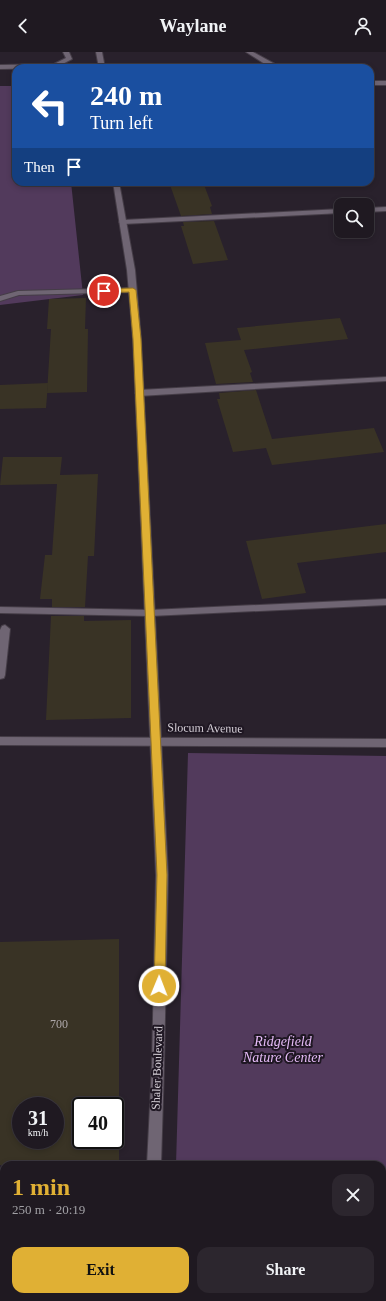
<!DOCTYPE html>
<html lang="en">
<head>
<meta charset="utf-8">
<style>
  :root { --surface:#1f1921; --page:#2c262e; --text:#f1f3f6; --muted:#a1a0a5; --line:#3c383f; --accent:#e0b034 }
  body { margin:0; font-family:"Times New Roman",serif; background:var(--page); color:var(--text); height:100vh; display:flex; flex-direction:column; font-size:15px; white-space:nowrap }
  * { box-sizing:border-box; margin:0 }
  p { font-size:13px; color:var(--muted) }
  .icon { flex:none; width:22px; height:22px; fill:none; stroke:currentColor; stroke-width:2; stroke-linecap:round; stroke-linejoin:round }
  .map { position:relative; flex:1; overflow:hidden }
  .panel { position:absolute; left:0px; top:1109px; width:386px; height:140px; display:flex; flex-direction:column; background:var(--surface); border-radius:12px 12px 0 0; box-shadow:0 2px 6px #0003,0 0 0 1px var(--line) }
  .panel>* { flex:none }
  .banner { position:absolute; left:12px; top:12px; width:362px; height:122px; border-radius:12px; box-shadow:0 2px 6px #0003,0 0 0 1px var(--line); background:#1a4fa0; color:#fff; overflow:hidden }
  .controls { position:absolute; left:334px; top:146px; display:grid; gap:8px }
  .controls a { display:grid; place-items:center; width:40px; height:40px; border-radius:8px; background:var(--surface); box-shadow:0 2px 6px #0003,0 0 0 1px var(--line); font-size:20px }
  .speed { position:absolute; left:12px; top:1045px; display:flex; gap:8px; font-size:20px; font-weight:700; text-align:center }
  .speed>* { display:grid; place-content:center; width:52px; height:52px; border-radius:50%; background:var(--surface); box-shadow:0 2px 6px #0003,0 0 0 1px var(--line); line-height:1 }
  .speed small { font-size:10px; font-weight:400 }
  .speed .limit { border:2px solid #111; border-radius:6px; background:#fff; color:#111 }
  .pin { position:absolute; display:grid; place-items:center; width:34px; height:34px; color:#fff; margin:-17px; border:2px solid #fff; border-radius:50%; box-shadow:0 1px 4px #0007 }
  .me { position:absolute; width:44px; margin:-22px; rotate:1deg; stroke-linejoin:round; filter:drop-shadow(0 0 3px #0008) }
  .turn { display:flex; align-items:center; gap:14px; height:84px; padding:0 12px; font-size:18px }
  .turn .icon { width:52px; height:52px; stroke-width:2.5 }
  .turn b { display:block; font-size:28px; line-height:34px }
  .then { display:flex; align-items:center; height:38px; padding:0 12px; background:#0003; gap:8px; font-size:15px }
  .round { display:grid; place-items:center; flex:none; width:42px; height:42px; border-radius:12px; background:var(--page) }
  .head { display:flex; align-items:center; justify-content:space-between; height:68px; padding:0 12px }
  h1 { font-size:24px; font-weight:700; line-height:30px; color:var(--accent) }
  .primary-button { display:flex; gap:8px; margin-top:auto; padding:8px 12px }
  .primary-button a { flex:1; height:46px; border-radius:12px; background:var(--accent); color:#111; font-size:16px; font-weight:700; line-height:46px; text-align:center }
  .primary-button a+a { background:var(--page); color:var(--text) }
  header { display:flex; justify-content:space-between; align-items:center; height:52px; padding:0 12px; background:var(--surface); font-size:18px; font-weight:700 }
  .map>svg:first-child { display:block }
</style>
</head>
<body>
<header><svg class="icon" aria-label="back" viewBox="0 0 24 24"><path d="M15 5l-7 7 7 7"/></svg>Waylane<svg class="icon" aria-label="person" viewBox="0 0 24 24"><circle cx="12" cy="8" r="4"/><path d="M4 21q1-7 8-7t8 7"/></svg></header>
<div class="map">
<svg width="386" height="1249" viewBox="0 0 386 1249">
  <rect width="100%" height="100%" fill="#29212c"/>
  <g fill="#523a5c">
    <polygon points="0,34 16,34 16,130 71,130 83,243 0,253"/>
    <polygon points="188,701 386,704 386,1249 172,1249 173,1245 382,1245 382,1113 176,1113"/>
  </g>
  <g fill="#393325" fill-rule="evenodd">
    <polygon points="169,130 203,130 212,154 210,155 212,162 181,164"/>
    <polygon points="214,169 228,208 193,212 181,174 184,174 183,170"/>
    <polygon points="86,246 85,277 88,277 87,340 47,341 51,277 47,277 49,247"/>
    <polygon points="340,266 348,287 244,298 252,320 250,321 253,330 216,332 205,291 241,288 237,276"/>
    <polygon points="48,331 46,356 0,357 0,333"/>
    <polygon points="256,338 272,387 374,376 384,400 272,413 266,396 233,400 217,347 220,347 219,341"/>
    <polygon points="3,405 62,405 60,423 98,422 94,504 88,504 85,555 52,555 52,547 40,547 45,503 52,503 57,432 0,433"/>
    <polygon points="386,472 386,500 297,511 306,541 262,547 246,489"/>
    <polygon points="51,564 84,564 84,569 131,568 131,666 46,668"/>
    <path d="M 119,887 L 119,1113 L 0,1113 L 0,890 ZM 21,1054 L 55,1054 L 55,1088 L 21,1088 ZM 81,1054 L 115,1054 L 115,1088 L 81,1088 Z"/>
  </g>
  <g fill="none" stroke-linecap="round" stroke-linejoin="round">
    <defs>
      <g id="service">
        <polygon points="63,0 69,0 72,7 55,16 0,17 0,13 54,12 66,6"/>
        <polygon points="386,155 386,159 367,160 367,156"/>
        <polygon points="341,157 341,161 123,172 119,170 123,168"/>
        <polygon points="133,236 136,236 136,240 19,243 0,249 0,244 18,239"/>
        <polygon points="386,325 386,329 139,344 135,341 139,338"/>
        <polygon points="386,547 386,553 150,564 0,561 0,555 150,558"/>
        <polygon points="5,573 10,577 5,623 4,626 0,627 0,578 2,574"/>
      </g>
      <g id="minor">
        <polygon points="246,0 253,0 282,16 268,14"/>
        <rect x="370" y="29" width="16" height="4"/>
        <polygon points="0,685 386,687 386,695 0,693"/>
      </g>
      <g id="tertiary">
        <polygon points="96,0 102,0 105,16 99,16"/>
        <polygon points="113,130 119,130 135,218 141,287 168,823 164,1013 161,1113 147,1113 152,1013 156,823 133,287 127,218"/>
        <rect x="141" y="1245" width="14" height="4"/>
      </g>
    </defs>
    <use href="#service" stroke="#453d47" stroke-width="2"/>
    <use href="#minor" stroke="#453d47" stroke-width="2"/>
    <use href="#tertiary" stroke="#453d47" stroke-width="2"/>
    <use href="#service" fill="#6f6573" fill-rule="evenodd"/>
    <use href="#minor" fill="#6f6573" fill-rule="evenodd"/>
    <use href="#tertiary" fill="#6f6573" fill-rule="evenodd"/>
  </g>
  <polygon fill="#e0b034" stroke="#927222" points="133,236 136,238 141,287 167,823 165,934 163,937 159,939 156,937 154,934 157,823 133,287 129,240 104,241 101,239 104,237"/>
  <g text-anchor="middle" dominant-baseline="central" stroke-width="4" stroke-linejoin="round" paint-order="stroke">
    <g font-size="12" fill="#d5cfd7" stroke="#1f1723">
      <text transform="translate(205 676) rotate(1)">Slocum Avenue</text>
      <text transform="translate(157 1016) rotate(-88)">Shaler Boulevard</text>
    </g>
    <g font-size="12" fill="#aea8aa">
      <text x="59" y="972">700</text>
    </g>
    <g font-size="14" font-style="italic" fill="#e5bbf7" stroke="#1f1723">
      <text x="283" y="989">Ridgefield<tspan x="283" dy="16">Nature Center</tspan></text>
    </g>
  </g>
</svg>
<div class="controls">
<a><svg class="icon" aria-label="search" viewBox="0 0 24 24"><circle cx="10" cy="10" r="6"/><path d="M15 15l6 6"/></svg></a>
</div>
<div class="speed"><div>31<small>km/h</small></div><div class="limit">40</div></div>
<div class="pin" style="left:104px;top:239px;background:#d93025"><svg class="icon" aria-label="arrive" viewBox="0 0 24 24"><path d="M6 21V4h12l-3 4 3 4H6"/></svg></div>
<svg class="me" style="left:159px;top:934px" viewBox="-20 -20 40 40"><circle r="17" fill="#e0b034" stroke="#fff" stroke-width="3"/><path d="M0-11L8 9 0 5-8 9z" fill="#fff"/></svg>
<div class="banner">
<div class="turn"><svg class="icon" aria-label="left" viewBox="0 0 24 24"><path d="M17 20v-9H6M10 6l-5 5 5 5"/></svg><div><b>240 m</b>Turn left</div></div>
<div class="then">Then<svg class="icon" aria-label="arrive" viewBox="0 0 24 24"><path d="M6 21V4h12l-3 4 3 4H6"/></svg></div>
</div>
<section class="panel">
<div class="head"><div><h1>1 min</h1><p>250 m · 20:19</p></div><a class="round"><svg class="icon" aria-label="close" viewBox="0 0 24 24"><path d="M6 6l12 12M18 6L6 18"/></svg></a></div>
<div class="primary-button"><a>Exit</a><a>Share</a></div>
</section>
</div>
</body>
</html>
